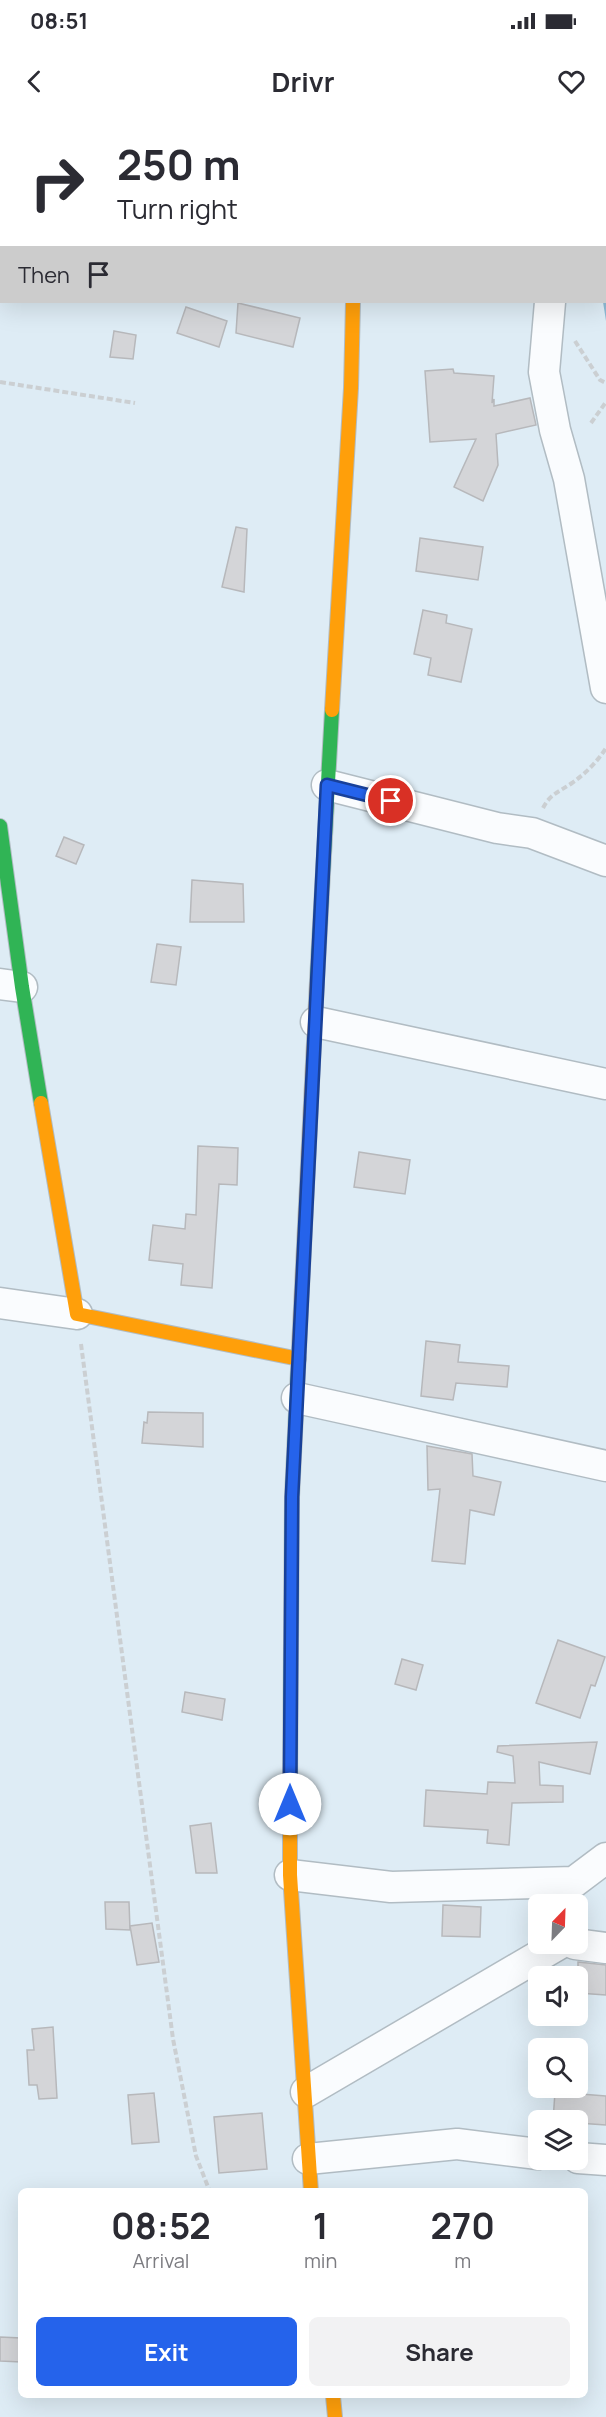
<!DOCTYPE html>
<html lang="en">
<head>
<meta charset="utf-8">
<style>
  :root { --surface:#fff; --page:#f2f2f3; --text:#2b2b33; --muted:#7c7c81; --accent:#2563eb }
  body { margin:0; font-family:Manrope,sans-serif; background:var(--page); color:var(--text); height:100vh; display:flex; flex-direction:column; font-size:22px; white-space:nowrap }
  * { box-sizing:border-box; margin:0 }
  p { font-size:20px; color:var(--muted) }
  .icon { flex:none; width:33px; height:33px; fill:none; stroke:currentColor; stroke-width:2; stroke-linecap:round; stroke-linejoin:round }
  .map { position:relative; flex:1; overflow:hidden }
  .details { position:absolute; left:18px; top:2068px; width:570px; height:210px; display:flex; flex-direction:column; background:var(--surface); border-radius:9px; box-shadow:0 6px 24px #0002 }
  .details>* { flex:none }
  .guide { position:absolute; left:0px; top:0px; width:606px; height:183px; box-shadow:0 6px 24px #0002; background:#fff; color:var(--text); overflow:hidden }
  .needle { width:39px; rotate:23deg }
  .buttons { position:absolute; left:528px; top:1774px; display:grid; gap:12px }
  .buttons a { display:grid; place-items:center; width:60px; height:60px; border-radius:9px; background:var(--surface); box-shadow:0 6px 24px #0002; font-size:30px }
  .pin { position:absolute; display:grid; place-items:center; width:51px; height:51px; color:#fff; margin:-26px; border:3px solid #fff; border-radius:50%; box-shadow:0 2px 6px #0007 }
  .me { position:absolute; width:66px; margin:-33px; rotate:0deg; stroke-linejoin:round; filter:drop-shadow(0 0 4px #0008) }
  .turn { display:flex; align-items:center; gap:21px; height:126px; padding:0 18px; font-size:27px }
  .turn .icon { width:78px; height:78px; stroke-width:2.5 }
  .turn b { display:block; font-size:42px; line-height:51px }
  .then { display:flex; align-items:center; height:57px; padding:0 18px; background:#0003; gap:12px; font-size:22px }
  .eta { display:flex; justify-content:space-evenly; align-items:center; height:102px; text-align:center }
  .eta b { font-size:36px; font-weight:700; line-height:42px }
  .cta { display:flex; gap:12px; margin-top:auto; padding:12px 18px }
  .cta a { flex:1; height:69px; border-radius:9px; background:var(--accent); color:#fff; font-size:24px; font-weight:700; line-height:69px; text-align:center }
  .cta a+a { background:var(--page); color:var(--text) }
  .status { display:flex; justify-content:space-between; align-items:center; height:42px; padding:0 30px; background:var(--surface); direction:ltr }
  .status svg { height:16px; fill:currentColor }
  header { display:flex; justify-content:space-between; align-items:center; height:78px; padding:0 18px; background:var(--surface); font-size:27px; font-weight:700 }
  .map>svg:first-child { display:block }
</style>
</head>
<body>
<div class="status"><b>08:51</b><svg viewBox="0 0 49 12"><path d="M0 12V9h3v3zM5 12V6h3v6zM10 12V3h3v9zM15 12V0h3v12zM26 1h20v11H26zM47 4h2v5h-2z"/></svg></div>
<header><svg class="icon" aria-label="back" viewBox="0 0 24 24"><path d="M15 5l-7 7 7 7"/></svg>Drivr<svg class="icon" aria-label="heart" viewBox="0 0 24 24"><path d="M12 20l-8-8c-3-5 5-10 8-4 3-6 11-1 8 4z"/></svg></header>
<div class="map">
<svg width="606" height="2297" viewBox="0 0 606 2297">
  <rect width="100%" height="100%" fill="#deecf5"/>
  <polygon fill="#8eb9d3" points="571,0 606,0 606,201 603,182 604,182 604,2"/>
  <g fill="#d4d5d8" stroke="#b7b8bb" stroke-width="1.5">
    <polygon points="238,183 300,198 293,227 236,213"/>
    <polygon points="186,187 227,201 219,227 177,213"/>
    <polygon points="114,211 136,215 133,239 110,237"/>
    <polygon points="453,249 454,253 494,256 492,283 494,279 494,286 530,278 536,305 496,314 498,345 483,381 454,367 476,319 430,322 425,251"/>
    <polygon points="236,407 247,409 244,472 222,467"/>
    <polygon points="420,418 483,427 478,460 416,451"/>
    <polygon points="423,490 447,495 446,503 472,509 461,562 428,555 431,538 414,534"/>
    <polygon points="64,717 84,725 76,744 56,736"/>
    <polygon points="192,760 243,764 244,802 190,802"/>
    <polygon points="157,824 181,827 176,865 151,862"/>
    <polygon points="198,1026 238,1028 237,1065 219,1064 212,1168 181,1165 183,1144 149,1140 153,1105 185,1109 186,1094 196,1095"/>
    <polygon points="359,1032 410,1040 405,1074 354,1067"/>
    <polygon points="426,1221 460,1225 458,1242 509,1246 507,1267 456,1263 453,1280 421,1276"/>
    <polygon points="148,1292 203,1293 203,1327 142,1323 144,1302 147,1303"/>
    <polygon points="427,1326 472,1334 473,1356 501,1362 494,1395 470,1390 465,1444 432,1441 440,1369 428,1370"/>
    <polygon points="558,1520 605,1537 595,1566 591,1565 580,1598 536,1583"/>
    <polygon points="402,1539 423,1545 416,1570 395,1564"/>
    <polygon points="185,1572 225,1579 222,1600 182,1592"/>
    <polygon points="597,1622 590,1654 539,1642 540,1665 563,1666 563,1682 512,1683 509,1725 487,1723 488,1710 424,1706 426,1670 487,1674 488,1662 515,1663 513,1636 497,1632 498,1626"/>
    <polygon points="211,1703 217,1753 196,1753 190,1706"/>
    <polygon points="105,1782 129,1782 130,1810 106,1809"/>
    <polygon points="443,1785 481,1787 480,1817 442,1816"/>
    <polygon points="152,1803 159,1842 137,1845 130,1806"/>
    <polygon points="578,1842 606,1845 606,1875 578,1873"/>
    <polygon points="53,1907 57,1978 39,1979 37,1965 29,1965 27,1930 34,1930 32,1909"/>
    <polygon points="555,1972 606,1976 606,2005 578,2003 578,2001 553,2001"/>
    <polygon points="154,1973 159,2022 132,2024 128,1975"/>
    <polygon points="262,1993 267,2049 219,2053 214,1997"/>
    <polygon points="0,2217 21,2218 21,2242 0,2241"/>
  </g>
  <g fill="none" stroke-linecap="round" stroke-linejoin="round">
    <defs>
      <g id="street">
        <polyline points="550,182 544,252 555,310 569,359 606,568"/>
        <polyline points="327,665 497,708 532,713 606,741"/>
        <polyline points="0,864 22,867"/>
        <polyline points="316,902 606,964"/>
        <polyline points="0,1183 77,1194"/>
        <polyline points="297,1278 606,1346"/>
        <polyline points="290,1755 391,1767 574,1762 606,1738"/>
        <polyline points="575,1824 606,1828"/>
        <polyline points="306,1972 559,1824"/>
        <polyline points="578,2038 606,2040"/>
        <polyline points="308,2039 457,2024 538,2034"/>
      </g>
      <g id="fast">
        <polyline points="0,706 22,867 41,983"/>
        <polyline points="317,861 332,590"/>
        <polyline points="290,1667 292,1377 299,1229"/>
      </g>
      <g id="slow">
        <polyline points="358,0 358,2"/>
        <polyline points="332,590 351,268 353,182"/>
        <polyline points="41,983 77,1194 299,1239"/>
        <polyline points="299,1229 317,861"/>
        <polyline points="290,1667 290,1755 311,2072"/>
        <polyline points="333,2276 335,2297"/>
      </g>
    </defs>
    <use href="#street" stroke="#b1bcc3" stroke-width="33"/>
    <use href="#fast" stroke="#b1bcc3" stroke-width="16"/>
    <use href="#slow" stroke="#b1bcc3" stroke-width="16"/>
    <g stroke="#cbcfd2" stroke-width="4" stroke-dasharray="6 3" stroke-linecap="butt">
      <polyline points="3,0 5,2"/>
      <polyline points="190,0 191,2"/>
      <polyline points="522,0 522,2"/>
      <polyline points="0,99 2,100"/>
      <polyline points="575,221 600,260 606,263"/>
      <polyline points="0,262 135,283"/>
      <polyline points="591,303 606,282"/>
      <path d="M 543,688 C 550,674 559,672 572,663 C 586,653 597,642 606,628"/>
      <polyline points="81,1224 173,1919 196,2036 210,2072"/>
    </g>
    <use href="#street" stroke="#fafcfe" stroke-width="30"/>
    <use href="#fast" stroke="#30b455" stroke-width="14"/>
    <use href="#slow" stroke="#ff9f0a" stroke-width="14"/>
  </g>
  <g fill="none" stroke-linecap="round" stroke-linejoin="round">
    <defs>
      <polyline id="route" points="290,1684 292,1377 327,665 391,681"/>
    </defs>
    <use href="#route" stroke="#184099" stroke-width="15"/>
    <use href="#route" stroke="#2563eb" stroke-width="10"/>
  </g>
</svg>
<div class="buttons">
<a><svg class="needle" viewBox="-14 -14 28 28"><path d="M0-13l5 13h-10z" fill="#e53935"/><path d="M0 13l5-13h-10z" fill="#7c7c81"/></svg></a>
<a><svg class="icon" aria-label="sound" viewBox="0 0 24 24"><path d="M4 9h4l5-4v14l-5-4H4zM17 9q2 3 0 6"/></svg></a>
<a><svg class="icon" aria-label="search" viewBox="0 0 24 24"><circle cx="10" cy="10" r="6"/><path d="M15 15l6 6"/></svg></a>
<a><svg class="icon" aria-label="layers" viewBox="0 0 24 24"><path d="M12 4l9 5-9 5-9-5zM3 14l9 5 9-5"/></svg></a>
</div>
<div class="pin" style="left:391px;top:681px;background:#d93025"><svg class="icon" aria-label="arrive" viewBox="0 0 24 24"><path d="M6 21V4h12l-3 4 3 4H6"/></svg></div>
<svg class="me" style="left:290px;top:1684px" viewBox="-20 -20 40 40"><circle r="19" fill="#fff"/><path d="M0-13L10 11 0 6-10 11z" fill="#2563eb"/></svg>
<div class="guide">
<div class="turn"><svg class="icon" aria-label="right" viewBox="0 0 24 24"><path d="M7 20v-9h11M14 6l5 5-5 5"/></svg><div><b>250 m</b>Turn right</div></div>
<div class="then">Then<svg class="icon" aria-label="arrive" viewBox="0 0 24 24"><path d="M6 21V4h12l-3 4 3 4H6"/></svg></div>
</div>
<section class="details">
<div class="eta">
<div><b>08:52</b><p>Arrival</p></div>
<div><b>1</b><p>min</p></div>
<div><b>270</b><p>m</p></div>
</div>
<div class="cta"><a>Exit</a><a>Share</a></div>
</section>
</div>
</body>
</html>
